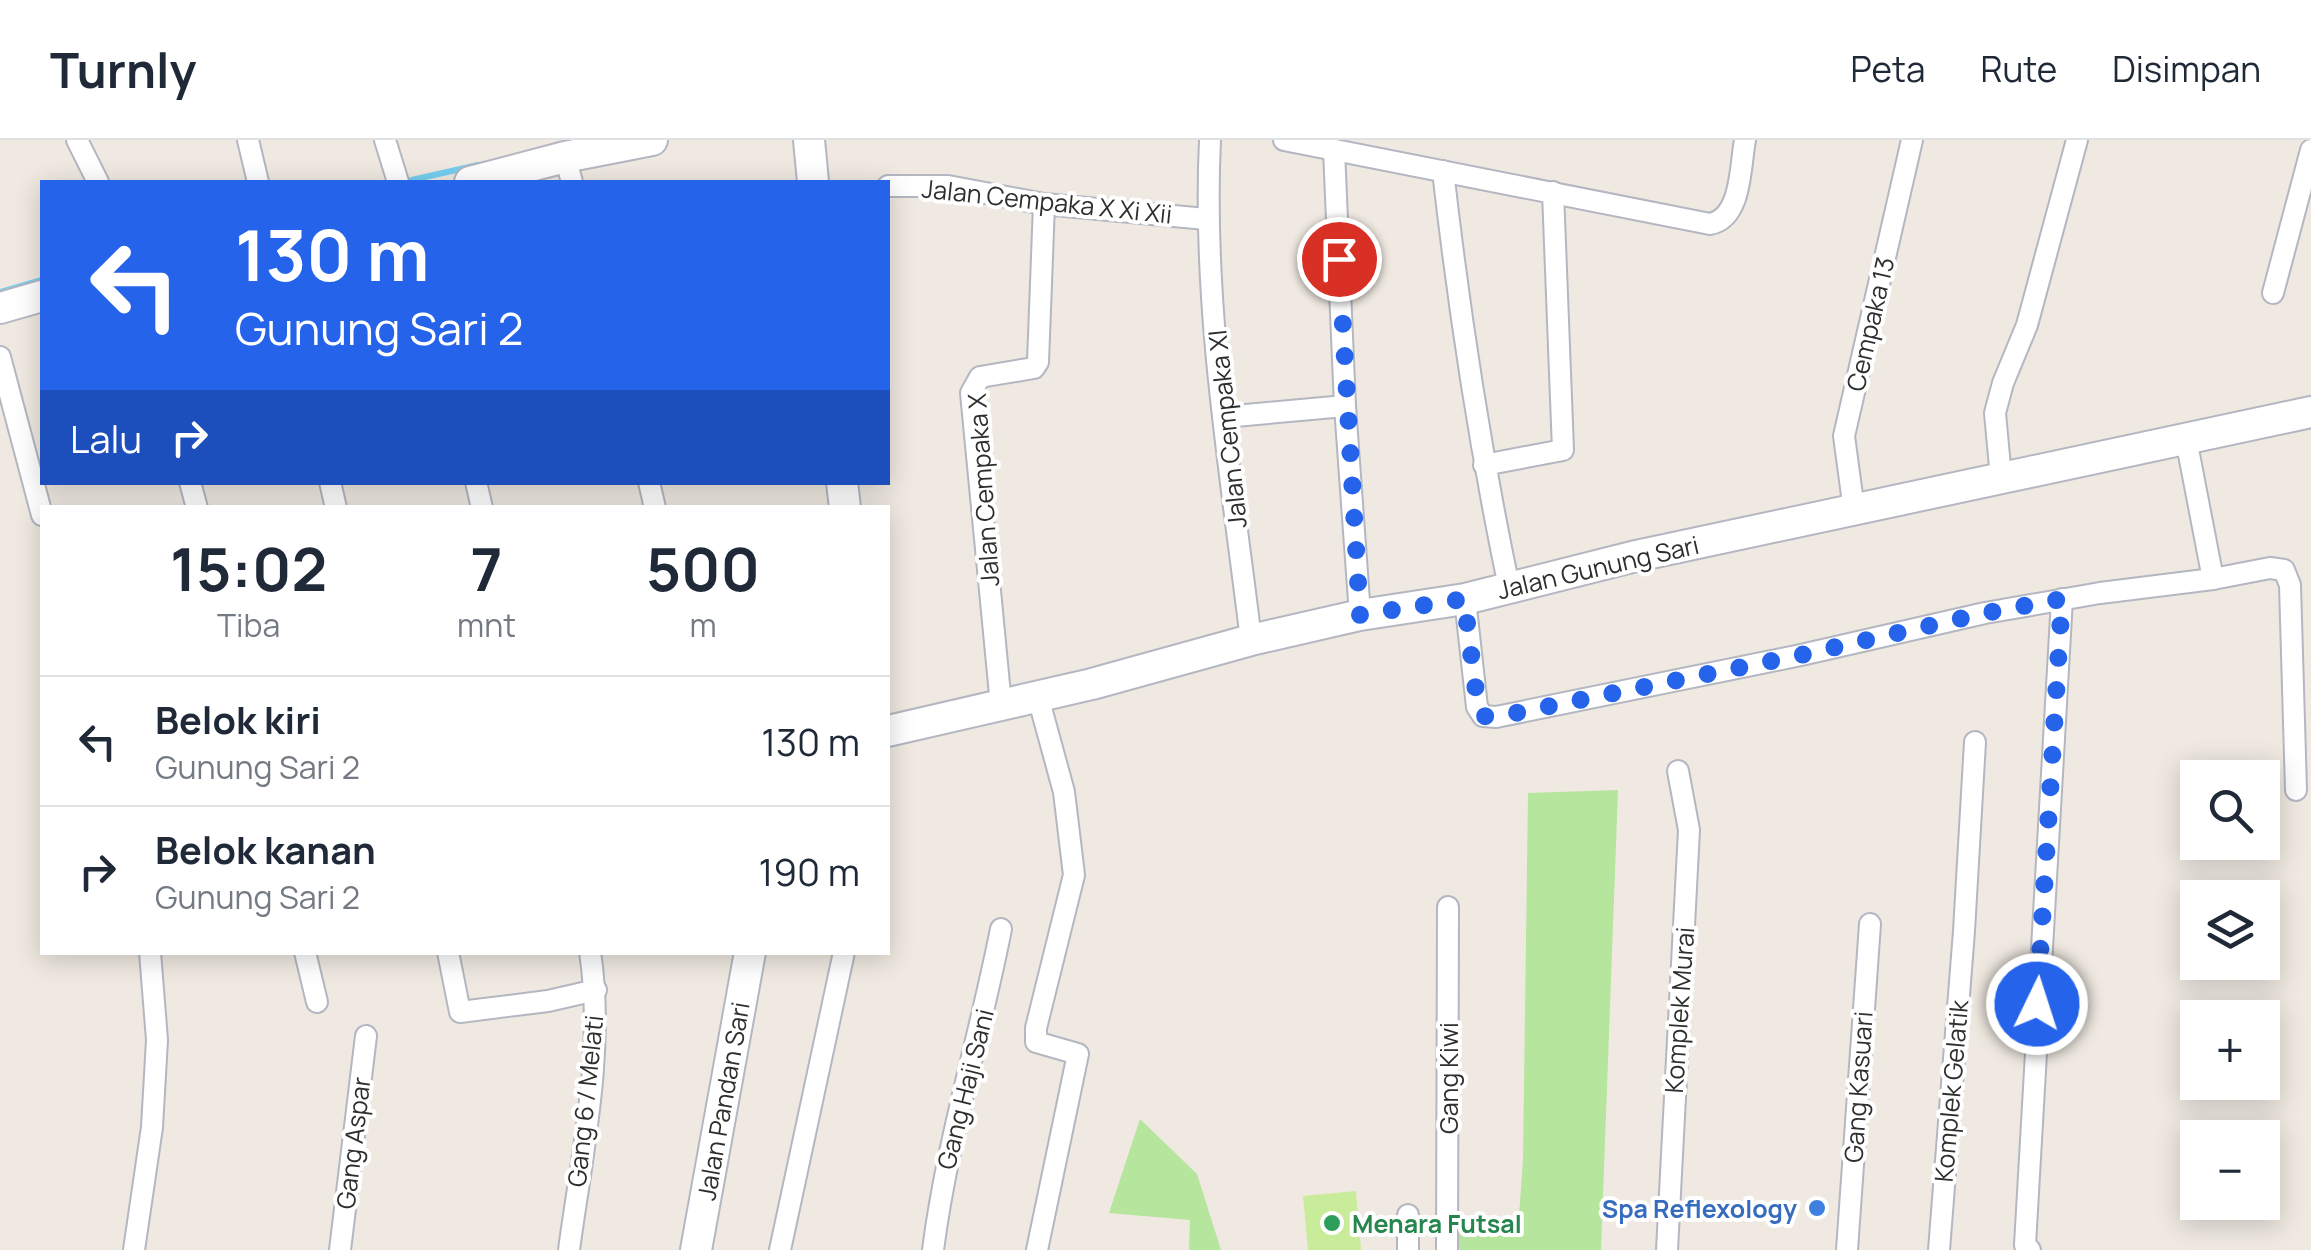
<!DOCTYPE html>
<html lang="id">
<head>
<meta charset="utf-8">
<style>
  :root { --surface:#fff; --page:#f6f6f7; --text:#1f2937; --muted:#747a83; --line:#e0e1e3 }
  body { margin:0; font-family:Manrope,sans-serif; background:var(--page); color:var(--text); height:100vh; display:flex; flex-direction:column; font-size:38px; white-space:nowrap }
  * { box-sizing:border-box; margin:0 }
  p { font-size:32px; color:var(--muted) }
  .icon { flex:none; width:55px; height:55px; fill:none; stroke:currentColor; stroke-width:2; stroke-linecap:round; stroke-linejoin:round }
  .map { position:relative; flex:1; overflow:hidden }
  .sheet { position:absolute; left:40px; top:365px; width:850px; height:450px; display:flex; flex-direction:column; background:var(--surface); border-radius:0px; box-shadow:0 5px 25px #0003 }
  .sheet>* { flex:none }
  .banner { position:absolute; left:40px; top:40px; width:850px; height:305px; border-radius:0px; box-shadow:0 5px 25px #0003; background:#2563eb; color:#fff; overflow:hidden }
  .tools { position:absolute; left:2180px; top:620px; display:grid; gap:20px }
  .tools a { display:grid; place-items:center; width:100px; height:100px; border-radius:0px; background:var(--surface); box-shadow:0 5px 25px #0003; font-size:50px }
  .pin { position:absolute; display:grid; place-items:center; width:85px; height:85px; color:#fff; margin:-42px; border:5px solid #fff; border-radius:50%; box-shadow:0 2px 10px #0007 }
  .me { position:absolute; width:110px; margin:-55px; rotate:4deg; stroke-linejoin:round; filter:drop-shadow(0 0 8px #0008) }
  .turn { display:flex; align-items:center; gap:35px; height:210px; padding:0 30px; font-size:45px }
  .turn .icon { width:130px; height:130px; stroke-width:2.5 }
  .turn b { display:block; font-size:70px; line-height:85px }
  .then { display:flex; align-items:center; height:95px; padding:0 30px; background:#0003; gap:20px; font-size:38px }
  .eta { display:flex; justify-content:space-evenly; align-items:center; height:170px; text-align:center }
  .eta b { font-size:60px; font-weight:700; line-height:70px }
  ul { padding:0; list-style:none }
  li { display:flex; align-items:center; gap:30px; height:130px; padding:0 30px; border-top:2px solid var(--line) }
  li div { flex:1 }
  li b { display:block; font-size:38px }
  li em { font-style:normal }
  header { display:flex; align-items:center; gap:60px; box-sizing:border-box; height:140px; padding:0 50px; background:var(--surface); border-bottom:2px solid var(--line) }
  header strong { font-size:48px }
  nav { display:flex; gap:55px; margin-inline-start:auto; font-size:35px }
  .map>svg:first-child { display:block }
</style>
</head>
<body>
<header>
<strong>Turnly</strong>
<nav><a>Peta</a><a>Rute</a><a>Disimpan</a></nav>
</header>
<div class="map">
<svg width="2311" height="1110" viewBox="0 0 2311 1110">
  <rect width="100%" height="100%" fill="#efe9e1"/>
  <g fill="#b6e59e">
    <polygon points="1618,650 1601,1110 1458,1110 1458,1087 1518,1090 1523,1020 1528,653"/>
    <polygon points="1140,979 1197,1034 1221,1110 1189,1110 1190,1080 1109,1073"/>
  </g>
  <polygon fill="#c9ec9a" points="1356,1051 1361,1110 1308,1110 1303,1056"/>
  <g fill="none" stroke-linecap="round" stroke-linejoin="round">
    <g stroke="#75cff0" stroke-width="6">
      <polyline points="403,42 478,25"/>
      <polyline points="0,152 42,140"/>
    </g>
    <defs>
      <g id="street">
        <polyline points="77,0 98,42"/>
        <polyline points="248,0 258,42"/>
        <polyline points="385,0 398,42"/>
        <path d="M 1210,0 C 1202,166 1231,335 1251,500"/>
        <path d="M 1284,0 L 1710,84 C 1742,78 1740,26 1745,0"/>
        <polyline points="1334,10 1345,266 1360,475"/>
        <polyline points="565,17 572,42"/>
        <path d="M 1443,31 C 1459,171 1480,309 1509,447"/>
        <polyline points="888,46 948,46 1044,64 1206,79"/>
        <polyline points="2273,153 2311,10"/>
        <polyline points="0,217 42,375"/>
        <polyline points="1224,277 1345,266"/>
        <polyline points="2186,299 2213,439 2270,428 2284,430 2290,445 2296,650"/>
        <polyline points="1484,325 1563,310 1553,52"/>
        <polyline points="2001,338 1995,273 2003,243 2027,185 2077,0"/>
        <polyline points="190,342 197,368"/>
        <polyline points="330,342 336,368"/>
        <polyline points="476,342 482,368"/>
        <polyline points="649,342 655,368"/>
        <polyline points="1854,370 1844,296 1912,0"/>
        <polyline points="1465,459 1477,567 1483,576 1496,577 1801,515 1985,473 2100,453 2213,439"/>
        <polyline points="1001,565 971,253 980,237 1034,228 1038,222 1044,64"/>
        <polyline points="305,812 317,862"/>
        <polyline points="448,812 460,872 548,861 596,850"/>
        <polyline points="134,1110 152,987 157,900 150,812"/>
        <polyline points="340,1110 366,896"/>
        <path d="M 569,1110 C 582,1013 605,910 590,812"/>
        <polyline points="780,1110 844,812"/>
        <path d="M 933,1110 C 947,1001 980,896 1001,789"/>
        <polyline points="1037,1110 1078,914 1036,902 1036,888 1074,735 1064,652 1038,557"/>
        <polyline points="1408,1110 1408,1075"/>
        <polyline points="1447,1110 1448,767"/>
        <polyline points="1667,1110 1689,690 1678,631"/>
        <polyline points="1847,1110 1870,784"/>
        <polyline points="1939,1110 1964,791 1975,602"/>
        <polyline points="2030,1110 2025,1105 2062,459"/>
      </g>
      <g id="secondary">
        <polyline points="809,0 813,42"/>
        <polyline points="470,42 565,17 652,0"/>
        <polyline points="0,168 42,156"/>
        <polyline points="842,342 845,368"/>
        <polyline points="888,591 1092,544 1251,500 1360,475 1465,459 1632,417 2311,272"/>
        <polyline points="696,1110 750,812"/>
      </g>
    </defs>
    <use href="#street" stroke="#b4b7c1" stroke-width="24"/>
    <use href="#secondary" stroke="#b4b7c1" stroke-width="34"/>
    <use href="#street" stroke="#fff" stroke-width="20"/>
    <use href="#secondary" stroke="#fff" stroke-width="30"/>
  </g>
  <g fill="none" stroke-linecap="round" stroke-linejoin="round">
    <polyline stroke="#2563eb" stroke-width="18" stroke-dasharray="0 32.4" points="1339,119 1360,475 1464,459 1478,567 1483,576 1496,577 1801,515 1985,473 2062,459 2037,864"/>
  </g>
  <circle fill="#3f7fe0" stroke="#fff" stroke-width="4" cx="1817" cy="1068" r="10"/>
  <circle fill="#2e9e5b" stroke="#fff" stroke-width="4" cx="1332" cy="1083" r="10"/>
  <g text-anchor="middle" dominant-baseline="central" stroke-width="8" stroke-linejoin="round" paint-order="stroke">
    <g font-size="25" fill="#2e2e2e" stroke="#fff">
      <text transform="translate(1047 61) rotate(6)">Jalan Cempaka X Xi Xii</text>
      <text transform="translate(1870 184) rotate(-77)">Cempaka 13</text>
      <text transform="translate(1227 289) rotate(-96)">Jalan Cempaka XI</text>
      <text transform="translate(983 350) rotate(-94)">Jalan Cempaka X</text>
      <text transform="translate(1598 427) rotate(-13)">Jalan Gunung Sari</text>
      <text transform="translate(1679 870) rotate(-86)">Komplek Murai</text>
      <text transform="translate(1448 938) rotate(-90)">Gang Kiwi</text>
      <text transform="translate(1858 947) rotate(-86)">Gang Kasuari</text>
      <text transform="translate(965 949) rotate(-76)">Gang Haji Sani</text>
      <text transform="translate(1951 951) rotate(-85)">Komplek Gelatik</text>
      <text transform="translate(585 961) rotate(-84)">Gang 6 / Melati</text>
      <text transform="translate(723 961) rotate(-80)">Jalan Pandan Sari</text>
      <text transform="translate(353 1003) rotate(-83)">Gang Aspar</text>
    </g>
    <g font-size="25" font-weight="bold" fill="#366cbe" stroke="#fff" text-anchor="end">
      <text x="1797" y="1068">Spa Reflexology</text>
    </g>
    <g font-size="25" font-weight="bold" fill="#27864d" stroke="#fff" text-anchor="start">
      <text x="1352" y="1083">Menara Futsal</text>
    </g>
  </g>
</svg>
<div class="tools">
<a><svg class="icon" aria-label="search" viewBox="0 0 24 24"><circle cx="10" cy="10" r="6"/><path d="M15 15l6 6"/></svg></a>
<a><svg class="icon" aria-label="layers" viewBox="0 0 24 24"><path d="M12 4l9 5-9 5-9-5zM3 14l9 5 9-5"/></svg></a>
<a>+</a>
<a>−</a>
</div>
<div class="pin" style="left:1339px;top:119px;background:#d93025"><svg class="icon" aria-label="arrive" viewBox="0 0 24 24"><path d="M6 21V4h12l-3 4 3 4H6"/></svg></div>
<svg class="me" style="left:2037px;top:864px" viewBox="-20 -20 40 40"><circle r="17" fill="#2563eb" stroke="#fff" stroke-width="3"/><path d="M0-11L8 9 0 5-8 9z" fill="#fff"/></svg>
<div class="banner">
<div class="turn"><svg class="icon" aria-label="left" viewBox="0 0 24 24"><path d="M17 20v-9H6M10 6l-5 5 5 5"/></svg><div><b>130 m</b>Gunung Sari 2</div></div>
<div class="then">Lalu<svg class="icon" aria-label="right" viewBox="0 0 24 24"><path d="M7 20v-9h11M14 6l5 5-5 5"/></svg></div>
</div>
<section class="sheet">
<div class="eta">
<div><b>15:02</b><p>Tiba</p></div>
<div><b>7</b><p>mnt</p></div>
<div><b>500</b><p>m</p></div>
</div>
<ul>
<li><svg class="icon" aria-label="left" viewBox="0 0 24 24"><path d="M17 20v-9H6M10 6l-5 5 5 5"/></svg><div><b>Belok kiri</b><p>Gunung Sari 2</p></div><em>130 m</em></li>
<li><svg class="icon" aria-label="right" viewBox="0 0 24 24"><path d="M7 20v-9h11M14 6l5 5-5 5"/></svg><div><b>Belok kanan</b><p>Gunung Sari 2</p></div><em>190 m</em></li>
</ul>
</section>
</div>
</body>
</html>
